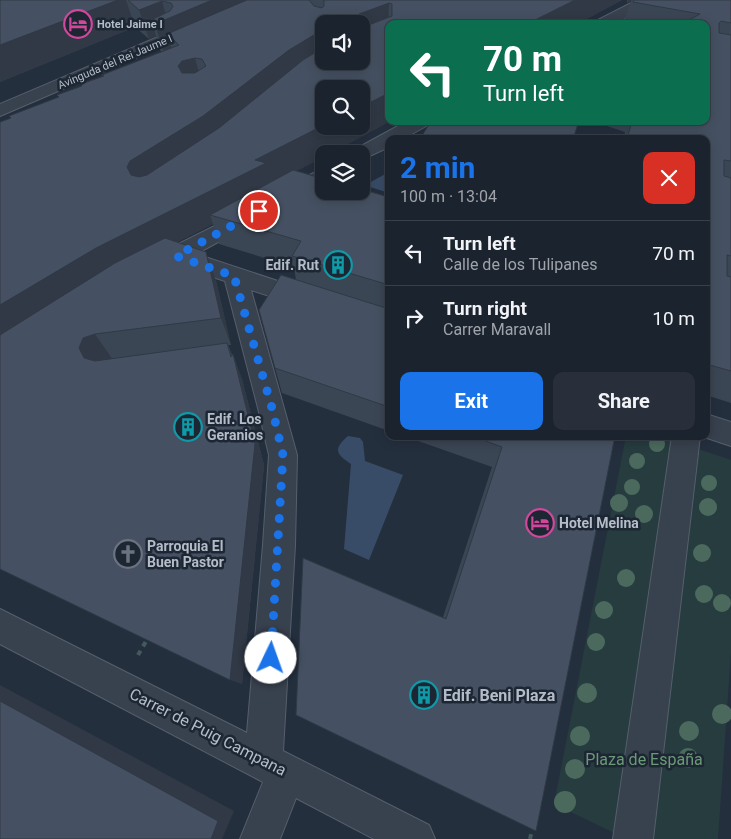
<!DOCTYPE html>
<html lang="en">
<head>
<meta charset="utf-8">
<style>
  :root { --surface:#1b232e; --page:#282f3a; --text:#f1f3f6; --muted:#a0a4aa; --line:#39404a; --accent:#1a73e8 }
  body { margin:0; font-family:Roboto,sans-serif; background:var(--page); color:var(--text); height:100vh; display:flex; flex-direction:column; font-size:19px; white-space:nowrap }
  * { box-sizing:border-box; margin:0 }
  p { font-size:16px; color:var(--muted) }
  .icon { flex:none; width:28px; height:28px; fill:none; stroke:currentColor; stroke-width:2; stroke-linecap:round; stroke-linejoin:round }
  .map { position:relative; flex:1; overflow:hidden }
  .drawer { position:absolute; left:385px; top:135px; width:325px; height:305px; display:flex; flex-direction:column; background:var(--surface); border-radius:10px; box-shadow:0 2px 12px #0003,0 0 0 1px var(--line) }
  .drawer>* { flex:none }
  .hud { position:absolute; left:385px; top:20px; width:325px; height:105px; border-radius:10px; box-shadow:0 2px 12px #0003,0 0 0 1px var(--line); background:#0b6e4f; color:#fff; overflow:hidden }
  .controls { position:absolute; left:315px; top:15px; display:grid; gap:10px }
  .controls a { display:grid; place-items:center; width:55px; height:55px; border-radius:10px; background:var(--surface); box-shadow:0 2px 12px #0003,0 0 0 1px var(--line); font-size:25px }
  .pin { position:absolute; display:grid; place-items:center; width:42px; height:42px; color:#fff; margin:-21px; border:2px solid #fff; border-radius:50%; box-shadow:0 1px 5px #0007 }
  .me { position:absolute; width:55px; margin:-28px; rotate:3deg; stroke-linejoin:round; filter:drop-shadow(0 0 4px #0008) }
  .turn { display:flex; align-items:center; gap:18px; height:105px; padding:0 15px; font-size:22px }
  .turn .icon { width:65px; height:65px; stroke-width:2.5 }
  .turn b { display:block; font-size:35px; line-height:42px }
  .round { display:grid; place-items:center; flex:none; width:52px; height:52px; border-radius:10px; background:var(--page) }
  .headline { display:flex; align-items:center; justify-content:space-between; height:85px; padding:0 15px }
  h1 { font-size:30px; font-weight:700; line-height:38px; color:var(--accent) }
  .button { display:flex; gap:10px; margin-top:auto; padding:10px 15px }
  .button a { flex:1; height:58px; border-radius:10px; background:var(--accent); color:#fff; font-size:20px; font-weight:700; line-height:58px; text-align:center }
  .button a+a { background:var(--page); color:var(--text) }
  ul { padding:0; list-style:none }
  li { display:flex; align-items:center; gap:15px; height:65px; padding:0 15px; border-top:1px solid var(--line) }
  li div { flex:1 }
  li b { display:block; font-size:19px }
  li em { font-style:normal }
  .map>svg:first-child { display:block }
</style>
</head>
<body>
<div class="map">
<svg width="731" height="839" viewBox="0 0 731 839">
  <rect width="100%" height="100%" fill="#242f3e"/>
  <polygon fill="#263c3f" points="626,436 659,436 731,460 731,652 718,839 627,839 554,804"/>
  <g fill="#394c67">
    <polygon points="389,172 389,193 367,186 367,184"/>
    <path d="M 348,436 L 360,438 L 363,442 L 365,461 L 403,475 L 369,560 L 344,549 L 351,464 C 337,454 332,450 348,436 Z"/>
  </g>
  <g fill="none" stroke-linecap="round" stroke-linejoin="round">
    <defs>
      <g id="street">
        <polygon points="245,0 265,0 263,3 0,116 0,104"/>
        <polygon points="637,0 655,0 653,3 614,24 594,24 596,21"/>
        <polygon points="407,121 430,121 428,125 403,139 389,139 389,147 361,160 361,154 351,154 354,150"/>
        <path d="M 324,168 L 324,183 C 310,190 294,204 279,200 L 276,195 L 279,190 Z"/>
        <polygon points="249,209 257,211 260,216 257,221 196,254 317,294 321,300 317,306 309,309 251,290 297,455 295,545 283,751 429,825 435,839 374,839 296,798 280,839 240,839 263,782 0,644 0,609 247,733 263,545 269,455 258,408 225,281 176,265 158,272 150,270 147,264 150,258"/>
        <polygon points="706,414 731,422 731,446 701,436 706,436"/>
        <polygon points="672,436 700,436 653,839 613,839"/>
      </g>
    </defs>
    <use href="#street" stroke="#565f6c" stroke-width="2"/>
    <g stroke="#44595c" stroke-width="4" stroke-dasharray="5 5" stroke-linecap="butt">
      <polyline points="138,655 148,638"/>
      <polyline points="530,839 533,825"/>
    </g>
    <use href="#street" fill="#38414e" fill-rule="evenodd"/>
  </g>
  <g fill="#4b6a5d">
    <circle cx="657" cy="444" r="8"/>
    <circle cx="637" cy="461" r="8"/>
    <circle cx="709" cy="483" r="8"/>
    <circle cx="632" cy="487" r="8"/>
    <circle cx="619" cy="503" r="9"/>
    <circle cx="708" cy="507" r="9"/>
    <circle cx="644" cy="514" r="9"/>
    <circle cx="702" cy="553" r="9"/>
    <circle cx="626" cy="578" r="9"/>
    <circle cx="704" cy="594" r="9"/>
    <circle cx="722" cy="603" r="9"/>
    <circle cx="604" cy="610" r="9"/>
    <circle cx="596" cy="642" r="9"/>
    <circle cx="587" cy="693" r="10"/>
    <circle cx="722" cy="714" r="10"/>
    <circle cx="689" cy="731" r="10"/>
    <circle cx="580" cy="736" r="10"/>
    <circle cx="688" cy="758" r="10"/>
    <circle cx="575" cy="769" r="10"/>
    <circle cx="565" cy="802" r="11"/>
  </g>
  <g fill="#3b4654" fill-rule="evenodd">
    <path d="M 0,0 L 622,0 L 577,24 L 389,24 L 296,171 L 385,196 L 389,190 L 389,431 L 282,393 L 259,310 L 296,280 L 294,267 L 219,244 L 213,224 L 177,242 L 216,281 L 231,345 L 228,345 L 242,379 L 264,465 L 242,684 L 0,569 L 11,118 L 59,97 L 57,95 L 82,86 L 103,77 L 102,75 L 162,52 L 160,50 L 156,36 L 149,39 L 135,27 L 0,82 ZM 324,24 L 361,24 L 324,61 Z"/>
    <polygon points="627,0 731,0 731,403 706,395 706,139 623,139 625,132 592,121 706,121 706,24 623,24 631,1 627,3"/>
    <polygon points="404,436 615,436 536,831 443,617 492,467"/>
  </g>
  <g fill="#303945">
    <polygon points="118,0 126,0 135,27 0,82 0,45"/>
    <polygon points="212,0 284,0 179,45 167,34 172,50 164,53 155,24 151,20 156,36 149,39 139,10 162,1 167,19"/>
    <polygon points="575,0 622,0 577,24 527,24"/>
    <polygon points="628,0 632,0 627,3"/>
    <polygon points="389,3 388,32 361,43 361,24 359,24 359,14"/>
    <polygon points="322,30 324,60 139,197 127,167 130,161 289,50"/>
    <polygon points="195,58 203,88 191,91 178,66 182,61"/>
    <polygon points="389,93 389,121 391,121 330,154 324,154 324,157 270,185 210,215 213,224 112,276 0,347 0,305 96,248 255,160 324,125 324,126 361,126 361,107"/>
    <polygon points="206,252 216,281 231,345 221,318"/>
    <polygon points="95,334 113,360 102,364 84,358 79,348 83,338"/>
    <polygon points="233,354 242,379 264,465 242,684 230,680"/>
    <polygon points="0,685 234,811 222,839 211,839 0,701"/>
  </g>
  <g fill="#455162" stroke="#303945" fill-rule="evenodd">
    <polygon points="0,0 118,0 0,45"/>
    <polygon points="128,0 212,0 155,24 151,20 170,11 173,6 171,3 162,1 139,10"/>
    <path d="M 247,0 L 309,0 L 314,6 L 322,8 L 324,6 L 324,0 L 575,0 L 527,24 L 389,24 L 389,93 L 361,107 L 361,89 L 324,89 L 324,125 L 255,160 L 266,163 L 96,248 L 0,305 L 0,122 L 11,118 L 9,116 L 59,97 L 57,95 L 82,86 L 81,84 L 104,76 L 102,75 L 179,45 L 167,34 ZM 389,3 L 392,4 L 392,16 L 361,28 L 361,61 L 324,61 L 324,47 L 303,60 L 219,128 L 147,175 L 139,177 L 131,175 L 127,167 L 130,161 L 203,116 L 289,50 L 322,30 L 324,30 L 324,24 L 359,24 L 359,14 ZM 195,58 L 202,59 L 206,66 L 195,73 L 182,73 L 178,66 L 182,61 Z"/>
    <polygon points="634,0 731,0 731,23 721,21 719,23 719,33 731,35 731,161 724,160 724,176 731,178 731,256 727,255 727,276 731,277 731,371 706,364 706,139 627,139 632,121 706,121 706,24 682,24 700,14 633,2"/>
    <polygon points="431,121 579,121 573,139 420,139"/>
    <polygon points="293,170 324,179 324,191 361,191 361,189 385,196 389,190 389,285 292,256 301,241 210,215"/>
    <polygon points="165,238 206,252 221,318 95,334 83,338 79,348 84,358 95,361 227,343 231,357 233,354 255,444 230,680 0,569 0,335 115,263"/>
    <polygon points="281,275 389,309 389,407 275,368 259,310"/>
    <polygon points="472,436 615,436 536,831 296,715 303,558 446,619 502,447"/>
    <polygon points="0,701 218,821 211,839 0,839"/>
  </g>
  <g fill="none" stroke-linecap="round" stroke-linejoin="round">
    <polyline stroke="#1a73e8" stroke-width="9" stroke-dasharray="0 16.2" points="259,211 176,256 234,276 272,408 283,455 271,658"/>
  </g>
  <defs>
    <symbol id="hotel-ring" viewBox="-11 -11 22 22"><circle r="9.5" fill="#1d2633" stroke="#d1479c" stroke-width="1.5"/><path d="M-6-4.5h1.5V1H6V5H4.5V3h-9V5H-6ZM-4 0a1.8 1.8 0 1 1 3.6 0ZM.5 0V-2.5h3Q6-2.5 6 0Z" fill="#d1479c"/></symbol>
    <symbol id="building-ring" viewBox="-11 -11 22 22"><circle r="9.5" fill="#1d2633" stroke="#0f9aa8" stroke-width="1.5"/><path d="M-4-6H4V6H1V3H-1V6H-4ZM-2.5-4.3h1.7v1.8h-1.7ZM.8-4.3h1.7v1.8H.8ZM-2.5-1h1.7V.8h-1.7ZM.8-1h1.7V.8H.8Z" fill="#0f9aa8"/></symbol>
    <symbol id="church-ring" viewBox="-11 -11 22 22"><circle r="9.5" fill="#1d2633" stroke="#6b7280" stroke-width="1.5"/><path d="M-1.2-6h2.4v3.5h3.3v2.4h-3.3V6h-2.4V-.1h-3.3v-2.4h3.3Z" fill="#6b7280"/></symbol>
  </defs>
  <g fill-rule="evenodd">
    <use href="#hotel-ring" x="62" y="8" width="32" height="32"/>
    <use href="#building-ring" x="322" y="249" width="32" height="32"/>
    <use href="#building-ring" x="172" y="411" width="32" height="32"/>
    <use href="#hotel-ring" x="524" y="507" width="32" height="32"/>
    <use href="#church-ring" x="112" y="538" width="32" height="32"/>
    <use href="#building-ring" x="408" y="679" width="32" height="32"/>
  </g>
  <g text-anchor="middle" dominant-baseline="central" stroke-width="5" stroke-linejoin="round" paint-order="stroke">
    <g font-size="11" font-weight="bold" fill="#b4bcc9" stroke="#1d2633" text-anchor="start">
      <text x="97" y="24">Hotel Jaime I</text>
    </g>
    <g font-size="11" fill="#b4bcc9" stroke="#1d2633">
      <text transform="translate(115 62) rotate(-23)">Avinguda del Rei Jaume I</text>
    </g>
    <g font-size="14" font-weight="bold" fill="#b4bcc9" stroke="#1d2633" text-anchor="start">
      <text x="319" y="265" text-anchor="end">Edif. Rut</text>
      <text x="207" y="419">Edif. Los<tspan x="207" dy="16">Geranios</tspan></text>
      <text x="559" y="523">Hotel Melina</text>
      <text x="147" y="546">Parroquia El<tspan x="147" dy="16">Buen Pastor</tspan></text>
    </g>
    <g font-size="16" font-weight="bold" fill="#b4bcc9" stroke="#1d2633" text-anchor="start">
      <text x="443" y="695">Edif. Beni Plaza</text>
    </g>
    <g font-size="16" fill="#b4bcc9" stroke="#1d2633">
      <text transform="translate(208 732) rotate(27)">Carrer de Puig Campana</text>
    </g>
    <g font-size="16" fill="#6b9a76" stroke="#1d2633">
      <text x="644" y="759">Plaza de España</text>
    </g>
  </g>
</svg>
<div class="controls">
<a><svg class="icon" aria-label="sound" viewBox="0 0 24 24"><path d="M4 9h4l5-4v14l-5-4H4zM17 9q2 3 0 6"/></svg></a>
<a><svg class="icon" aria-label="search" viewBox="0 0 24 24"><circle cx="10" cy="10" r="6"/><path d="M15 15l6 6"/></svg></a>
<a><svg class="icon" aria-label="layers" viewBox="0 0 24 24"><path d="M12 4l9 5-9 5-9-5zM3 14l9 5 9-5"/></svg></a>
</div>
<div class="pin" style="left:259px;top:211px;background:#d93025"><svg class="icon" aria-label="arrive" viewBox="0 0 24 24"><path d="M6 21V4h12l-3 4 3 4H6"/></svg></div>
<svg class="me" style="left:271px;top:658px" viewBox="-20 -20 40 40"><circle r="19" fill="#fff"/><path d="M0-13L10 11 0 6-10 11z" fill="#1a73e8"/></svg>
<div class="hud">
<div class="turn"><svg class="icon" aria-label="left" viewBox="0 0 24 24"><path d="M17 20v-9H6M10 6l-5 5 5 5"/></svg><div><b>70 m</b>Turn left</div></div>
</div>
<section class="drawer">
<div class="headline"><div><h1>2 min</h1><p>100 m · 13:04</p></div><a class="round" style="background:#d93025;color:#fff"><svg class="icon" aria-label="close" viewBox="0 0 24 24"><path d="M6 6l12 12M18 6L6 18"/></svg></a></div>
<ul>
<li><svg class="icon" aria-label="left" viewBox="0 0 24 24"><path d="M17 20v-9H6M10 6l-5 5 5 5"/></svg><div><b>Turn left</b><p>Calle de los Tulipanes</p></div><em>70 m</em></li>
<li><svg class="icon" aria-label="right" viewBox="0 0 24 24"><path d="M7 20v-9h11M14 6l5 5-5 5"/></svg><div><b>Turn right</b><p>Carrer Maravall</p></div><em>10 m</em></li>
</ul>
<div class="button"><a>Exit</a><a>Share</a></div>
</section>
</div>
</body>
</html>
